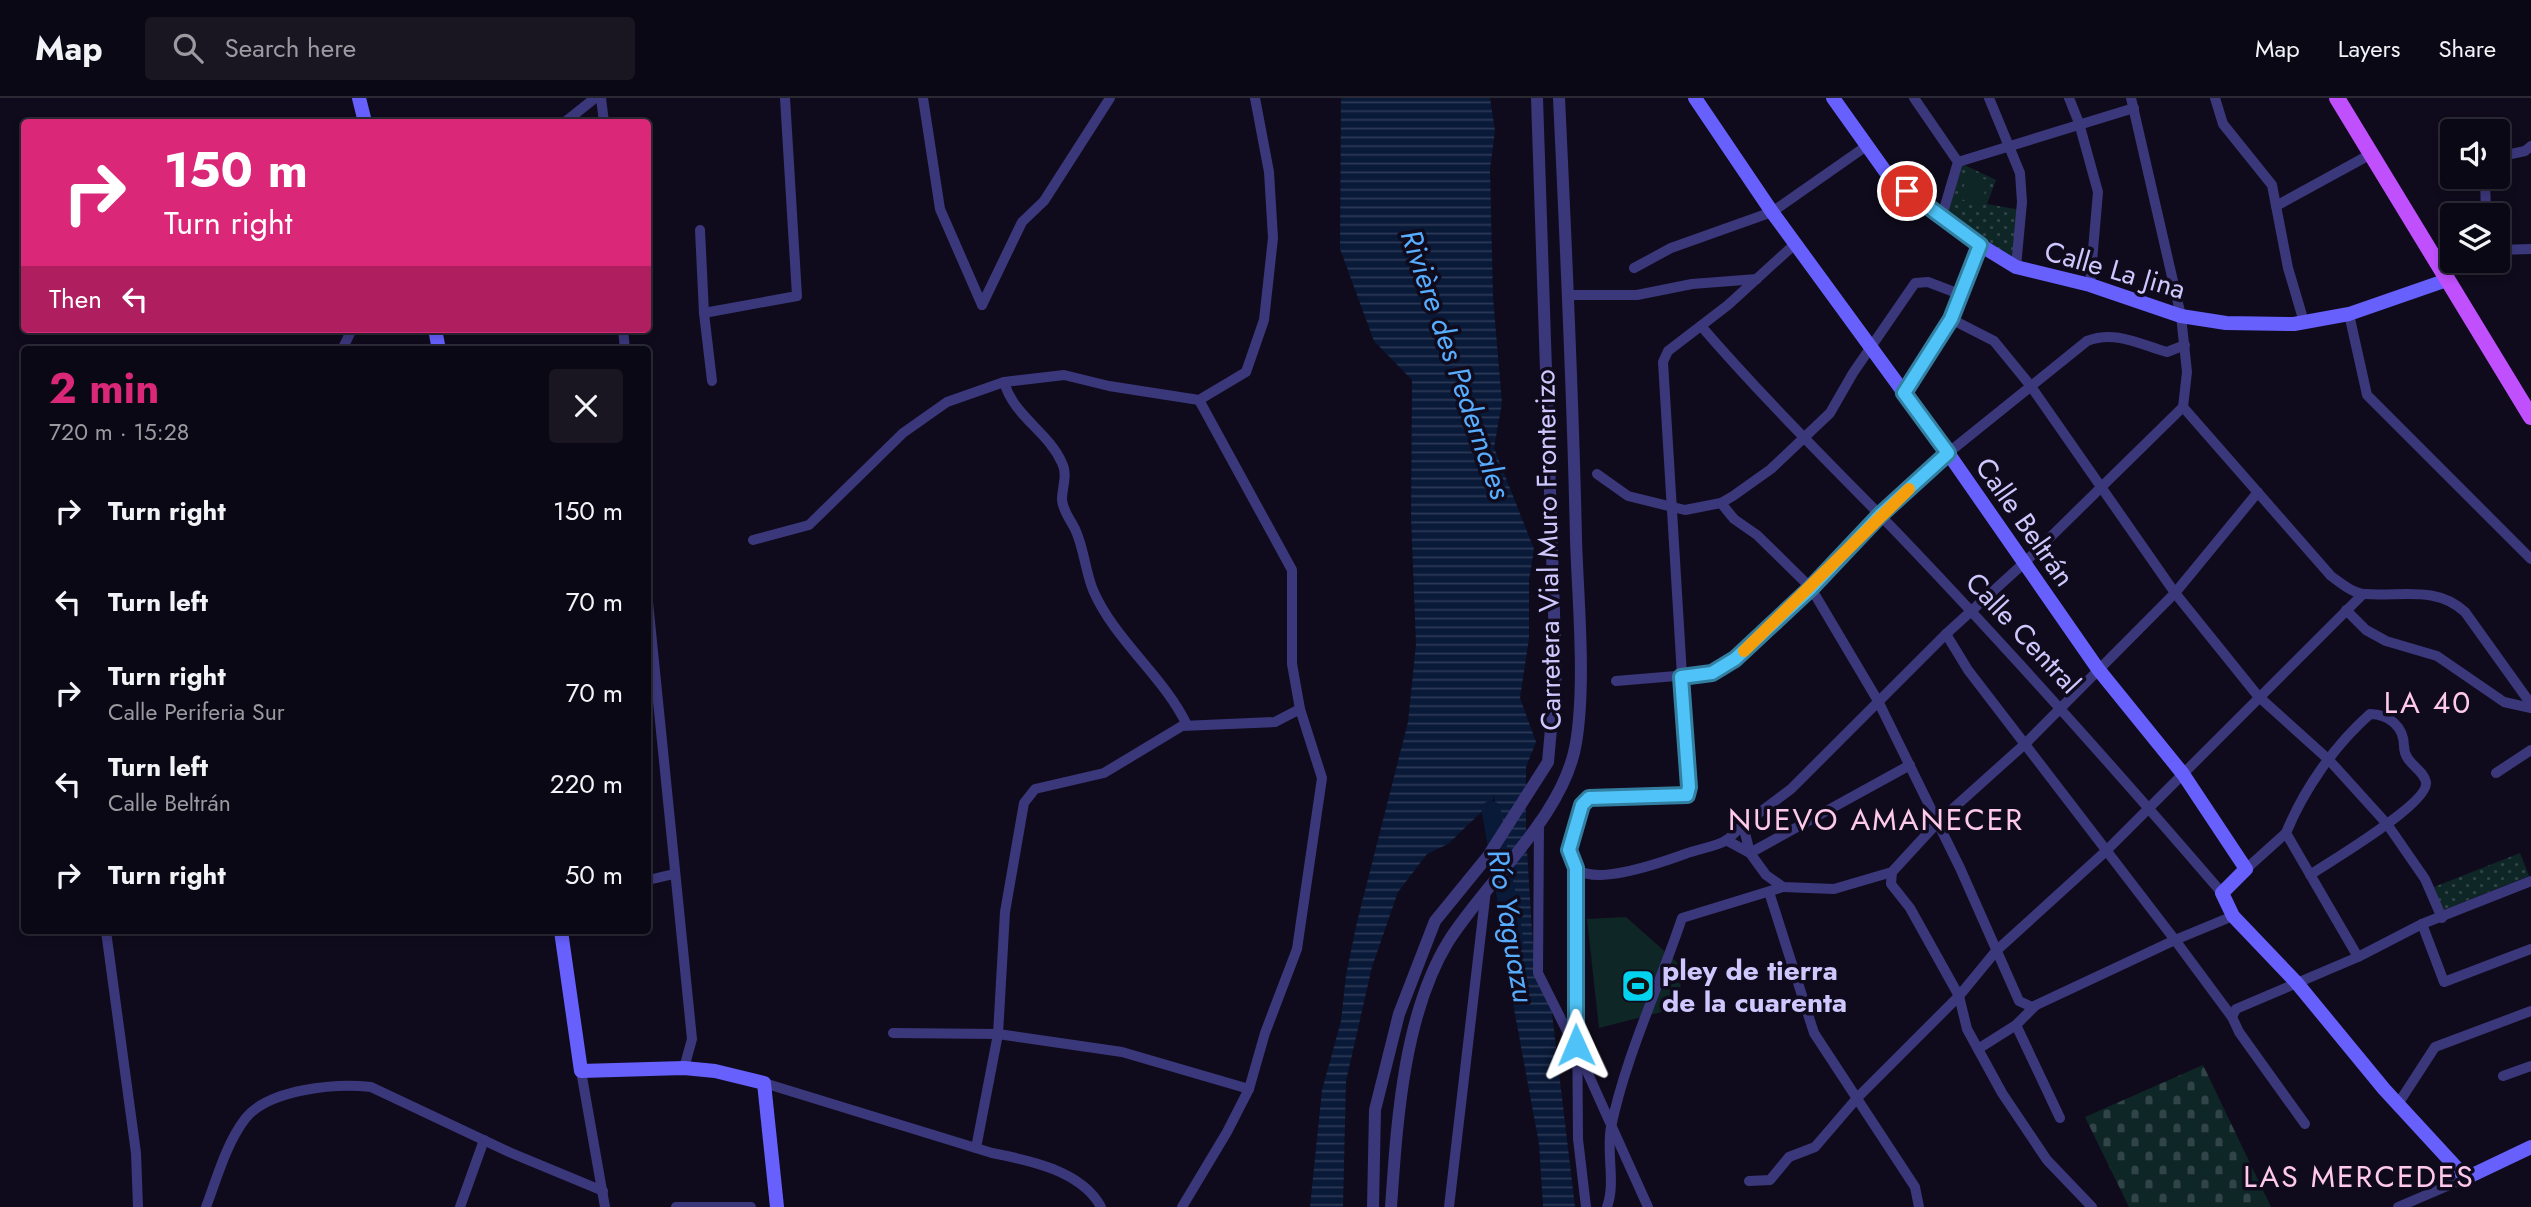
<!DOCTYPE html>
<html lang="en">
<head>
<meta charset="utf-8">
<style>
  :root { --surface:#0b0815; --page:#191622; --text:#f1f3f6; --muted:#9a9aa0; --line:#2b2934; --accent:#db2777 }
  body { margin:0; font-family:Jost,sans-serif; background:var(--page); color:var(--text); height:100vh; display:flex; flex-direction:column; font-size:26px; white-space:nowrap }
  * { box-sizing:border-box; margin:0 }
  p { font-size:23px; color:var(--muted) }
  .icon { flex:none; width:38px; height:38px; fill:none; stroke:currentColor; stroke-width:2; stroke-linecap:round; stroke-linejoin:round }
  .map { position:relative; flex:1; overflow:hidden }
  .sheet { position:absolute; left:21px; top:248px; width:630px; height:588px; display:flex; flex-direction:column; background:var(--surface); border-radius:7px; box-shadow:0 4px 10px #0003,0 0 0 2px var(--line) }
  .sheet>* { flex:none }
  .guide { position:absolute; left:21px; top:21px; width:630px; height:214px; border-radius:7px; box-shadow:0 4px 10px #0003,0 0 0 2px var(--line); background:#db2777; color:#fff; overflow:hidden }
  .tools { position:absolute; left:2440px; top:21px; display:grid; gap:14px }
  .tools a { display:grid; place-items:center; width:70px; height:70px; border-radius:7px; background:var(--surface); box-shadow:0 4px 10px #0003,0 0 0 2px var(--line); font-size:35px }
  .pin { position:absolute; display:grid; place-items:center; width:60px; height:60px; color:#fff; margin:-30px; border:4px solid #fff; border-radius:50%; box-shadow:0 2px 7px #0007 }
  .me { position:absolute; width:77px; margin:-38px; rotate:359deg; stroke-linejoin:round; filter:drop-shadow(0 0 5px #0008) }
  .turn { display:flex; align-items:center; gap:24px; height:147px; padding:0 28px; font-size:32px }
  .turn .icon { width:91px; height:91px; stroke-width:2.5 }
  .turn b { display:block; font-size:49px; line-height:60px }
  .then { display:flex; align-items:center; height:66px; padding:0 28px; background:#0003; gap:14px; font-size:26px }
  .round { display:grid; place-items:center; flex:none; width:74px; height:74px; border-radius:7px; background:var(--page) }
  .overview { display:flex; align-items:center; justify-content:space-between; height:119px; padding:0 28px }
  h1 { font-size:42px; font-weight:700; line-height:52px; color:var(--accent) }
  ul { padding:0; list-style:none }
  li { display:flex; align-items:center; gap:21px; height:91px; padding:0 28px }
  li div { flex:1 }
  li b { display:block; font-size:26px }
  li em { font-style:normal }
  header { display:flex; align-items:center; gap:42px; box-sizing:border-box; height:98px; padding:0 35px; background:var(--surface); border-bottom:2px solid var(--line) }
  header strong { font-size:33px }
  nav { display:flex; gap:38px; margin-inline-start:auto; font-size:24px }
  .search { width:490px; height:63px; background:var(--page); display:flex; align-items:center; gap:18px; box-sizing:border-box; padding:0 24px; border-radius:7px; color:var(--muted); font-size:26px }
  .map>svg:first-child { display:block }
</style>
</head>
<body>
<header>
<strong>Map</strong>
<div class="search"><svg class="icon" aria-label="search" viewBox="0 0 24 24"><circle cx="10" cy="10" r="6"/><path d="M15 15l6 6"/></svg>Search here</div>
<nav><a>Map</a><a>Layers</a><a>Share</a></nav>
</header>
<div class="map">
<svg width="2531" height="1109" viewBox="0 0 2531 1109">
  <defs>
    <pattern id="green-dots" width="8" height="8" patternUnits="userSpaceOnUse" patternTransform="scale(1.75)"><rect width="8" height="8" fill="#0f2626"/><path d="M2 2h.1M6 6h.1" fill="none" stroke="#314447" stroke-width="1.8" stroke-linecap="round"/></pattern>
    <pattern id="cemetery-stones" width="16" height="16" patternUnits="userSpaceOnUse" patternTransform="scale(1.75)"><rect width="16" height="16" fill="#0f2626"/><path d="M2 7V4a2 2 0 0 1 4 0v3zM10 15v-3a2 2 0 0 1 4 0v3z" fill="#314447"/></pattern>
    <pattern id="water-rules" width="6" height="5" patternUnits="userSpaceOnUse" patternTransform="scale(1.75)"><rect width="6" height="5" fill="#091938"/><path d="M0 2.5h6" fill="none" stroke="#2c3956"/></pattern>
  </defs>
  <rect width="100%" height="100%" fill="#0f0b1c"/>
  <g fill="url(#green-dots)">
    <polygon points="1958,64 1996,82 1987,106 2021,112 2016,163 1942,118"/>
    <polygon points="2520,755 2529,778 2443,812 2434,789"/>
  </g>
  <polygon fill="url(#cemetery-stones)" points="2203,967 2271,1109 2129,1109 2085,1019"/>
  <g fill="#0f2626">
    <polygon points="1968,75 1989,83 1980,106 1960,101"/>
    <polygon points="1626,819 1680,867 1681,909 1599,930 1587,821"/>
  </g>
  <polygon fill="url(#water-rules)" points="1341,0 1490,0 1495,33 1490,71 1493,199 1502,305 1494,350 1534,451 1529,482 1529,540 1520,600 1536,644 1526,669 1526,737 1534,864 1551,907 1575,1109 1543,1109 1539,1046 1510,889 1509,802 1494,697 1492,704 1448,746 1427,756 1398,794 1372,869 1346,983 1343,1109 1310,1109 1322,992 1341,923 1346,877 1357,824 1408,624 1416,546 1411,419 1412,282 1374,243 1340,151"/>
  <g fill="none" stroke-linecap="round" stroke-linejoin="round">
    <polyline stroke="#091938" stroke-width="19" points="1491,712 1514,842"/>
    <g stroke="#3b377b" stroke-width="10">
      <polyline points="601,0 604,24"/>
      <polyline points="923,0 940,111 982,207"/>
      <polyline points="1914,0 1958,64 1942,118"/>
      <polyline points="1989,0 2020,75 2022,104 2016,169"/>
      <polyline points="2069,0 2079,25 2098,94 2090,187"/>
      <path d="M 2131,0 L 2181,218 L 2187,274 L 2183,309 L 2331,478 C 2341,485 2352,495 2365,496 C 2400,499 2436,487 2465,514 L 2531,606"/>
      <polyline points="2215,0 2223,26 2272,87 2288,170 2304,224"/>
      <polyline points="565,24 595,0"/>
      <polyline points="2497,59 2525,53 2531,48"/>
      <polyline points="1958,64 2134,10"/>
      <polyline points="2485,79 2486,117"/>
      <polyline points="2276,108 2371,56"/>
      <polyline points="700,132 704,215 712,283"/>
      <polyline points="2497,152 2531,151"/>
      <polyline points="2436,164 2452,161"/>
      <polyline points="1634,170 1671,150 1772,114 1865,49"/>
      <polyline points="1568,197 1637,197 1692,186 1757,181"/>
      <polyline points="982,207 1022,124 1044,103 1110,0"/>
      <polyline points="704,215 797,198 785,0"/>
      <polyline points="2349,216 2367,297 2531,461"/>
      <polyline points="1951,221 1994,243 2030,287 2175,495 2258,598 2329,662 2387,726 2425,781 2442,820"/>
      <path d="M 1701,228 C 1758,294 1819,355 1880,417 C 1998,539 2111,666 2222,795"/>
      <polyline points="623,231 625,252"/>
      <polyline points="342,252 352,231"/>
      <path d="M 1004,284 C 1014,319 1048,333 1062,365 C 1068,377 1062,389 1062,402 C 1063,413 1070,421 1075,431 C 1084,450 1085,472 1093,492 C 1115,543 1163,577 1187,627"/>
      <polyline points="1904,295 1951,221 1980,147"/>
      <polyline points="2183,309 2024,465 1946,536 1791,691 1743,727 1750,755 1766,777 1783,789 1834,791 1892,774 1938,724 2026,645 2175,495 2258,394"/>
      <polyline points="1597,376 1628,398 1685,412 1721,405 1733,398 1771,371 1830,315 1853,275 1915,185 1928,184 1962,197"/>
      <polyline points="1721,405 1734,421 1757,437 1811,490 1878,603 1960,770 2019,903 2032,909 2175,842 2232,919"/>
      <polyline points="753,442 809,427 903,335 947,304 1004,284 1064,277 1109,288 1199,302 1246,274 1264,222 1273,140 1269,74 1255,0"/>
      <polyline points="648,504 692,941 684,970"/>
      <polyline points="2346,512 2366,532 2386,543 2437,558 2504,604 2531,610"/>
      <polyline points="1946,536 1968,572 2175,842 2233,818"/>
      <path d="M 1616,583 L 1712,575 L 1725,569 L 1948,355 L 2087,243 C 2115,232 2139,246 2167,254 L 2185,247"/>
      <polyline points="2496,675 2531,652"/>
      <polyline points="1539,724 1538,875 1585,969 1648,1109"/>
      <path d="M 1743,727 C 1738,731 1732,738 1727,742 C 1715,749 1698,751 1685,756 C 1662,764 1555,805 1571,744 C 1575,729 1578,711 1589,700 L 1627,697 L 1682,698 L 1689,693 L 1663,264 L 1668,253 L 1728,207 L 1796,145"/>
      <polyline points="1726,742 1750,755 1910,667"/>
      <polyline points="1576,770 1578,1041 1586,1109"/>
      <polyline points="2246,771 2286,735"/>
      <polyline points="1892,774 1891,786 1910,810 1959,898 1967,931 2002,995 2047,1062 2092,1109"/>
      <path d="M 2310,777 C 2329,764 2430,705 2426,684 C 2423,670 2404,666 2404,648 C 2404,629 2389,616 2370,616 C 2334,648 2304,691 2286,735 L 2358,859"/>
      <polyline points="648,782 674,776"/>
      <polyline points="1769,794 1814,935 1915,1089 1919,1109"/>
      <polyline points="2422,826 2444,884 2531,851"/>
      <polyline points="106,833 136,1055 138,1109"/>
      <polyline points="2016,927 2060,1020"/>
      <polyline points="893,935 998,936 1005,814 1024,705 1035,691 1104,675 1182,628 1275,624 1300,611"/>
      <polyline points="1978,951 2016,927 2035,908"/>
      <polyline points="581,973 605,1109"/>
      <polyline points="2503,978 2531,968"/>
      <path d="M 764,985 L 992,1055 C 1029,1062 1082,1073 1101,1109"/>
      <polyline points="2398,1006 2435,949 2531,913"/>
      <polyline points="2305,1026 2239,934 2232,919 2236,911 2358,859 2422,826 2531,783"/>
      <polyline points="976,1050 998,936 1122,954 1249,991"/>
      <polyline points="1749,1083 1770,1082 1789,1059 1815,1049 1858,999 1959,898 1996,853 2106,753 2363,496"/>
      <path d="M 206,1109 C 217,1080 226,1046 245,1021 C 268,991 336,985 371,989 L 509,1054 L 603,1093"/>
      <polyline points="460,1109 484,1042"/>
      <polyline points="676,1109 751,1109"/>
      <polyline points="1182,1109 1227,1034 1249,991 1265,935 1297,851 1322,680 1300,611 1292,566 1292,472 1199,302"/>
      <polyline points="1449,1109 1486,792"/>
      <path d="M 1607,1109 C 1616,1085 1606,1054 1611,1029 C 1626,957 1659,889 1682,820 L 1783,789"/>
      <polyline points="2398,1109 2466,1080"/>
    </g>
    <g stroke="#3b377b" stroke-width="12">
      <polyline points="1373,1109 1375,1012 1399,916 1435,823 1488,758 1548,664 1556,575 1537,0"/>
      <path d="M 1391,1109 C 1397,1025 1403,918 1448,844 C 1487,782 1564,718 1576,645 C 1586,585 1578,503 1576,442 C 1573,294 1566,147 1559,0"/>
    </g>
    <g stroke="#6760fd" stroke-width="14">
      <polyline points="359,0 365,24"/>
      <polyline points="1695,0 1772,114 1948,355 2098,571 2183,676 2246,771 2222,795 2233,818 2296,884 2384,991 2466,1080 2531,1049"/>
      <polyline points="1833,0 1890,80 1980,147 2016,169 2090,187 2181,218 2226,225 2294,226 2349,216 2447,182"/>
      <polyline points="435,231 439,252"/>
      <polyline points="561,833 581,973 684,970 715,973 764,985 777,1109"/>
    </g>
    <polyline stroke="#c050fd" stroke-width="16" points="2337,0 2531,319"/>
  </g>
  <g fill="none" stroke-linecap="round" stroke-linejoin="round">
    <defs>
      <polyline id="route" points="1576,947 1576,770 1569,752 1582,707 1589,700 1687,697 1689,689 1681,579 1712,575 1735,561 1811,490 1880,417 1948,355 1904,295 1951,221 1980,147 1907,93"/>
    </defs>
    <use href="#route" stroke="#337fa1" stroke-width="18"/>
    <use href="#route" stroke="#4fc3f7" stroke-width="12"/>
    <polyline stroke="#f59e0b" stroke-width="12" points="1744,553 1909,391"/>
  </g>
  <defs>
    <symbol id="stadium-square" viewBox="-11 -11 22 22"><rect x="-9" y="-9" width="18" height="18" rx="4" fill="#03d2ef" stroke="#0f0b1c"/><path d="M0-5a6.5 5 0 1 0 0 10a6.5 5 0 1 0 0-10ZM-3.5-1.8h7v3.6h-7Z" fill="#111"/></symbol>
  </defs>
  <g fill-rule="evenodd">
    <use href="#stadium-square" x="1619" y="869" width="38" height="38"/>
  </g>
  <g text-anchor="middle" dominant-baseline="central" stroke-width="7" stroke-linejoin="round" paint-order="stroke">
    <g font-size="28" fill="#cfc8fe" stroke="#0f0b1c">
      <text transform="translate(2115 172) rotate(16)">Calle La Jina</text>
      <text transform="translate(2025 424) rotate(55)">Calle Beltrán</text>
      <text transform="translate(1548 452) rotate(-91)">Carretera Vial Muro Fronterizo</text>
      <text transform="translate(2023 535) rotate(47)">Calle Central</text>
    </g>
    <g font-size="28" font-weight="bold" fill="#cfc8fe" stroke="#0f0b1c" text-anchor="start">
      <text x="1662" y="872">pley de tierra<tspan x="1662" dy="32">de la cuarenta</tspan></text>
    </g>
    <g font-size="30" font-style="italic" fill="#57acfd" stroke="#0f0b1c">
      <text transform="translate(1456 266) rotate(71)">Rivière des Pedernales</text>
      <text transform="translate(1511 828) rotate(80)">Río Yaguazu</text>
    </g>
    <g font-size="30" letter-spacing="2" fill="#fec9ea" stroke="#0f0b1c">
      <text x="2428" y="604">LA 40</text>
      <text x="1876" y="721">NUEVO AMANECER</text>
      <text x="2359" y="1078">LAS MERCEDES</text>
    </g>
  </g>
</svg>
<div class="tools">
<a><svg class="icon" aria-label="sound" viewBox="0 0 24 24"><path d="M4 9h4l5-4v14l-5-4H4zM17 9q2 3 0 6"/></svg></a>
<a><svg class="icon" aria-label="layers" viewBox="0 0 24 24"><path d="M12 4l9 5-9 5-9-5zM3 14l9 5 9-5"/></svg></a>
</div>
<div class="pin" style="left:1907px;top:93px;background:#d93025"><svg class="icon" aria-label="arrive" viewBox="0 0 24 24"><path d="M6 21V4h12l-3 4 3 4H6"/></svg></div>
<svg class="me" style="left:1576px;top:947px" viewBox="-20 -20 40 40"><path d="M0-17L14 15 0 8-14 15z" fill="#4fc3f7" stroke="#fff" stroke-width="4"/></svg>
<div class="guide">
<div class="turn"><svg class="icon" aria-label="right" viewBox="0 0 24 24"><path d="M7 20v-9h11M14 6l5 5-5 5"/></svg><div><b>150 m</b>Turn right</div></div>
<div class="then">Then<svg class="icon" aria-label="left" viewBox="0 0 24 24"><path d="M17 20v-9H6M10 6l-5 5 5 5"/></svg></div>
</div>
<section class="sheet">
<div class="overview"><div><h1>2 min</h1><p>720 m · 15:28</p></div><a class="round"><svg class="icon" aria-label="close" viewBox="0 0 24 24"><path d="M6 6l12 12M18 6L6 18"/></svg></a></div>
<ul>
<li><svg class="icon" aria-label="right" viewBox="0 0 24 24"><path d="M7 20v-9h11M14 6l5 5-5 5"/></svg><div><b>Turn right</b></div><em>150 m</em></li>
<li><svg class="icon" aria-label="left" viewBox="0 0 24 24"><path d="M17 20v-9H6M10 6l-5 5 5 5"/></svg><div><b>Turn left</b></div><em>70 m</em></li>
<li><svg class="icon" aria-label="right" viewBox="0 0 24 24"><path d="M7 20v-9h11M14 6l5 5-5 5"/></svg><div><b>Turn right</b><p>Calle Periferia Sur</p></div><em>70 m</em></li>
<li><svg class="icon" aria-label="left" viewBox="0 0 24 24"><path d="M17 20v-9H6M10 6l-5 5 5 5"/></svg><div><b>Turn left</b><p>Calle Beltrán</p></div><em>220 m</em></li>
<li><svg class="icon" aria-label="right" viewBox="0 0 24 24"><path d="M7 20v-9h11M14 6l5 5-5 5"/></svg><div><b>Turn right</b></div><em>50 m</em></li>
</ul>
</section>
</div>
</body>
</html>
